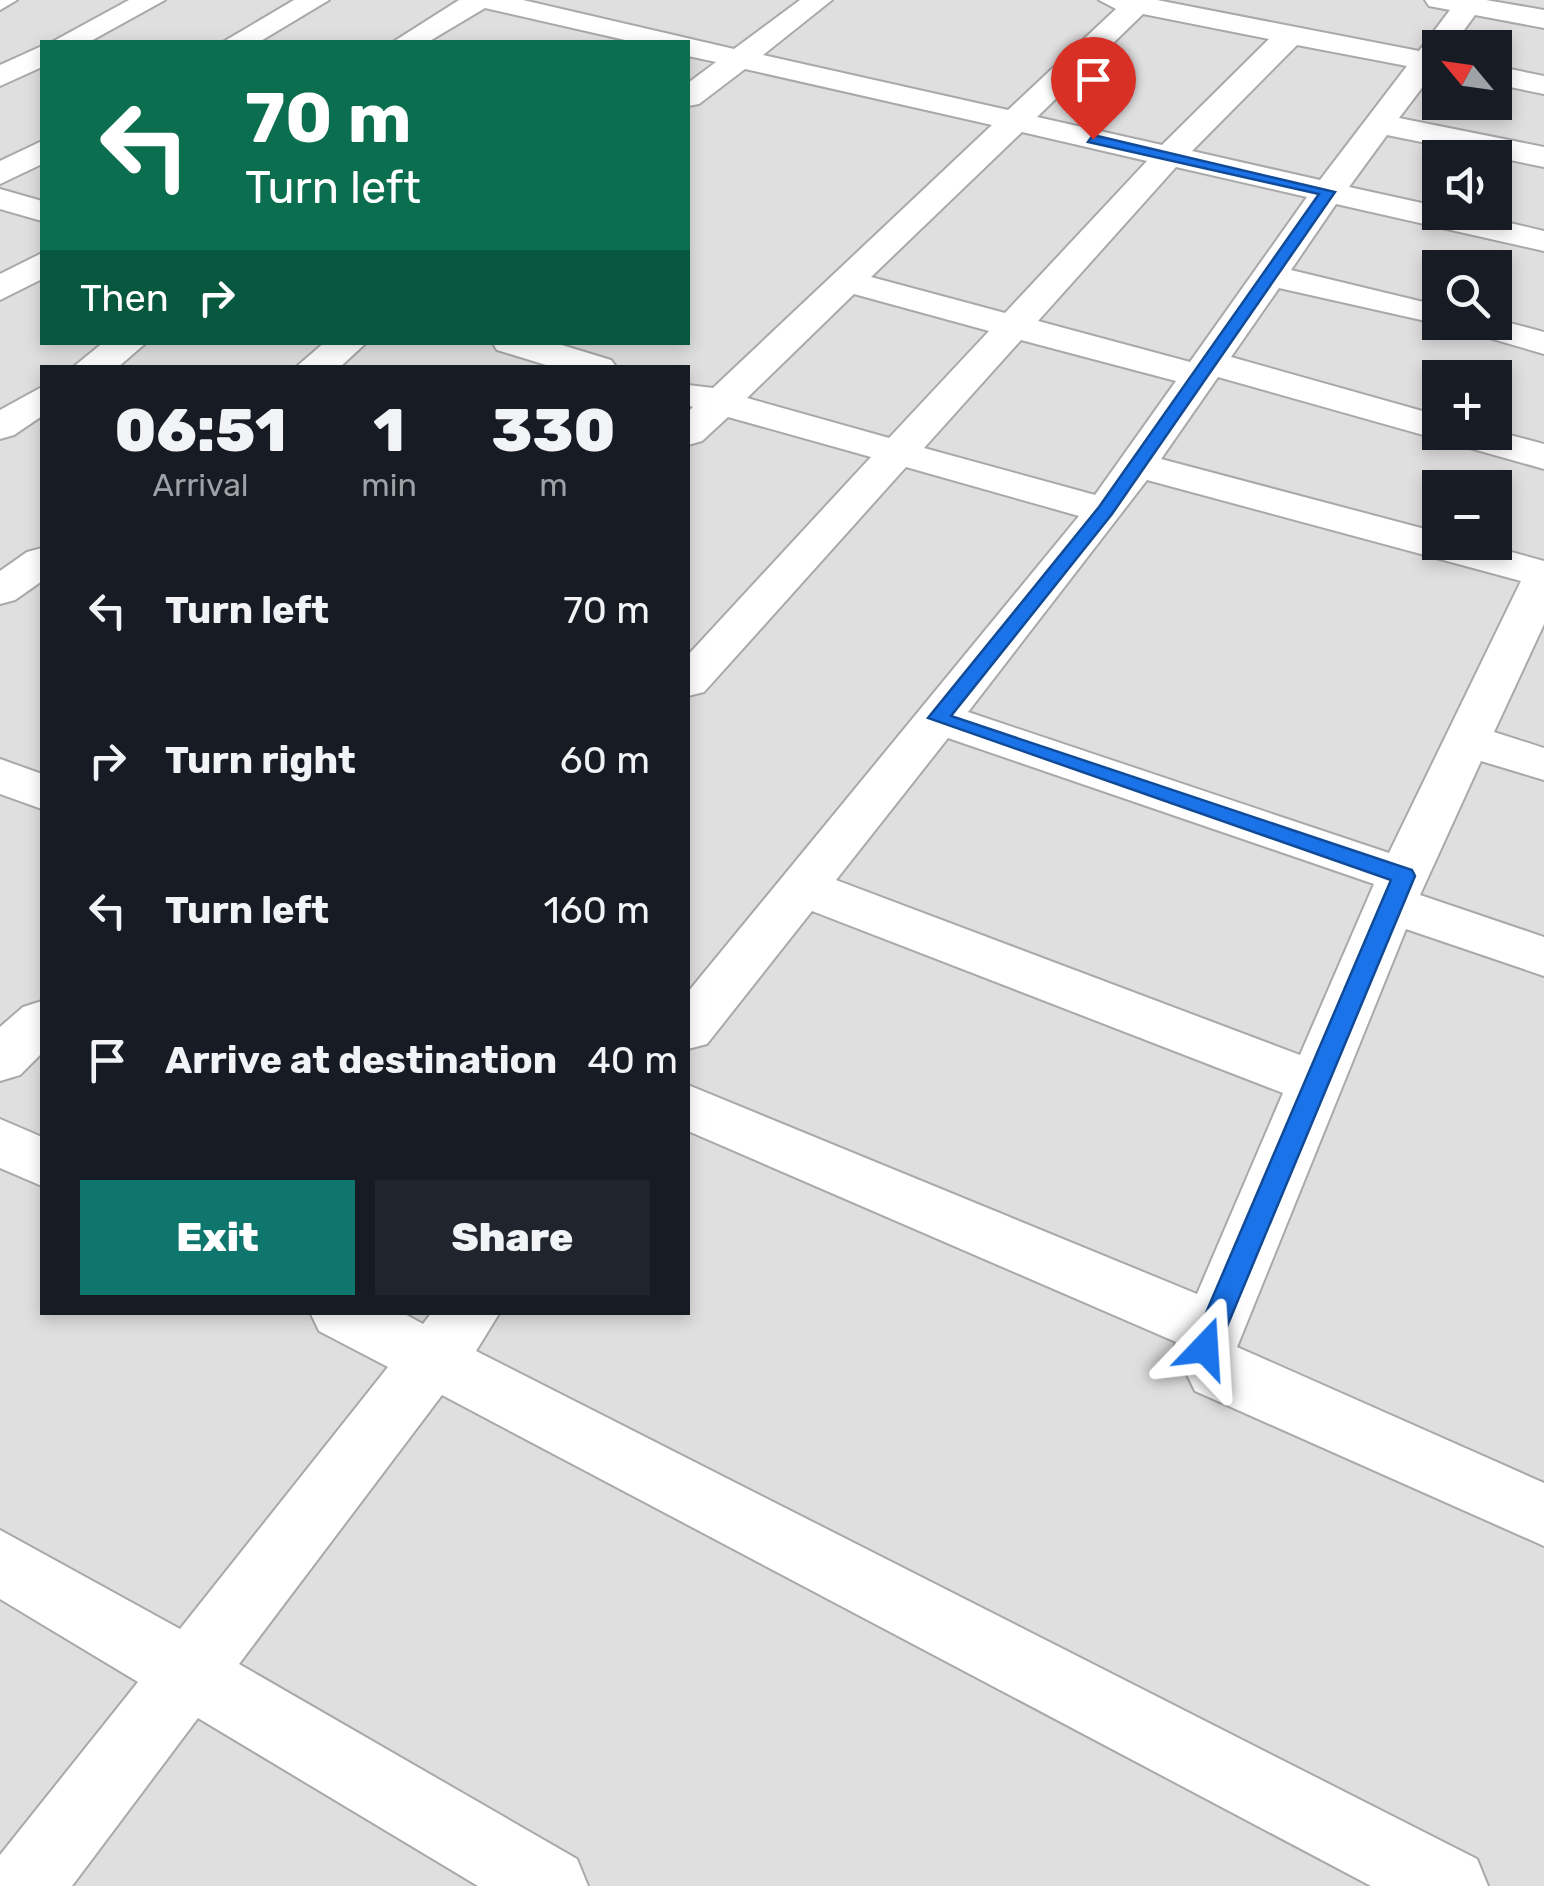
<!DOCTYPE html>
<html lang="en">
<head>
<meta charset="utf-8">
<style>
  :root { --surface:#171b24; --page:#20242c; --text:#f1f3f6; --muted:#9ea1a6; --accent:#0f766e }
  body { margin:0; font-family:Rubik,sans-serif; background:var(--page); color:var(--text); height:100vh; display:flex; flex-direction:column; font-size:38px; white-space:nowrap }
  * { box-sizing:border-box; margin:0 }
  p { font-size:32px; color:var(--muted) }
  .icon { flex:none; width:55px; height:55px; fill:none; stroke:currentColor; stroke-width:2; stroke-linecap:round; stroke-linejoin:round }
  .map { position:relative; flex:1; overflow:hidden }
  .drawer { position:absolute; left:40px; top:365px; width:650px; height:950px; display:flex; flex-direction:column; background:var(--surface); border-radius:0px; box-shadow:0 5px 15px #0003 }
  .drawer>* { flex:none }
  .banner { position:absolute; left:40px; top:40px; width:650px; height:305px; border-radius:0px; box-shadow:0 5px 15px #0003; background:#0b6e4f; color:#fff; overflow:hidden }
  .needle { width:65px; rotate:299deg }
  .fabs { position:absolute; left:1422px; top:30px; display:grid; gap:20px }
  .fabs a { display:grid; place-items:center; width:90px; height:90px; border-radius:0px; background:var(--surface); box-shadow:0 5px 15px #0003; font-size:50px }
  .pin { position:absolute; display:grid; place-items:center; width:85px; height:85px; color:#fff; margin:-102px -42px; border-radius:50% 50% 50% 0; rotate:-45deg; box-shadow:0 0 10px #0007 }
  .pin .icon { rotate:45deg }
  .me { position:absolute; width:110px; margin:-55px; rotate:20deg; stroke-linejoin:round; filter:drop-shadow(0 0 8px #0008) }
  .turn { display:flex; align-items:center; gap:35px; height:210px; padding:0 40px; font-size:45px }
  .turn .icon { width:130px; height:130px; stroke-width:2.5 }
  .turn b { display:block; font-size:70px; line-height:85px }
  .then { display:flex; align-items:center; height:95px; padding:0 40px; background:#0003; gap:20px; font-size:38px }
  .eta { display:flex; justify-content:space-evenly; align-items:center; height:170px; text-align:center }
  .eta b { font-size:60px; font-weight:800; line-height:70px }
  .button { display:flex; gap:20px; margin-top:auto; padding:20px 40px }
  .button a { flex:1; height:115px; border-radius:0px; background:var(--accent); color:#fff; font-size:40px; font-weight:800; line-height:115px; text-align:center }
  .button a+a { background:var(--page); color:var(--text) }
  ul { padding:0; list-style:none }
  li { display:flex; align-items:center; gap:30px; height:150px; padding:0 40px }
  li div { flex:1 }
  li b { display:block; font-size:38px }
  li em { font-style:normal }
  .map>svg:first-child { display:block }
</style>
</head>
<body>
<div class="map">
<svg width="1544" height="1886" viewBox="0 0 1544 1886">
  <rect width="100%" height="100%" fill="#f2efe9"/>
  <path fill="#e0dfdf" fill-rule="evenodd" d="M 0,0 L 1544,0 L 1544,1886 L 0,1886 ZM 42,42 L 688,42 L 688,342 L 42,342 ZM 1440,48 L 1495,48 L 1495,102 L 1440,102 ZM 1440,158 L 1495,158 L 1495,212 L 1440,212 ZM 1440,268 L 1495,268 L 1495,322 L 1440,322 ZM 42,368 L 688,368 L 688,1312 L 42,1312 ZM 1440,378 L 1495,378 L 1495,432 L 1440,432 ZM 1440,488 L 1495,488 L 1495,542 L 1440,542 Z"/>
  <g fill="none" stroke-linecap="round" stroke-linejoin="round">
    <defs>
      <g id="minor">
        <polygon points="0,0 17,0 0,10"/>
        <polygon points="129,0 165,0 89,42 52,42"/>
        <polygon points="294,0 329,0 259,42 223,42"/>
        <path d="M 459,0 L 523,0 L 734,49 L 800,0 L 832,0 L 763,55 L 1008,110 L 1116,9 L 1099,0 L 1157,0 L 1419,51 L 1450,10 L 1429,6 L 1425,0 L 1486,0 L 1544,10 L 1544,28 L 1475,15 L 1451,48 L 1440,48 L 1440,73 L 1434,72 L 1399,118 L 1544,147 L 1544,167 L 1387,135 L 1349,187 L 1440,207 L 1440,212 L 1463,212 L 1544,231 L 1544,251 L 1336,204 L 1291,270 L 1440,306 L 1440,322 L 1495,319 L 1544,332 L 1544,354 L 1448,326 L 1279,288 L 1231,357 L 1440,416 L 1440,432 L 1495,431 L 1544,444 L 1544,469 L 1218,377 L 1161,459 L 1440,533 L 1440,542 L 1475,542 L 1544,561 L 1544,624 L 1494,732 L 1544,748 L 1544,780 L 1481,761 L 1420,895 L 1544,937 L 1544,976 L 1406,929 L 1237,1347 L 1544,1483 L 1544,1546 L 1195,1391 L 1174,1348 L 1176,1342 L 688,1131 L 688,1085 L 1197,1294 L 1283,1093 L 812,911 L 707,1044 L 688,1049 L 688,992 L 1079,516 L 906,467 L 704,692 L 688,696 L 688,655 L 871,457 L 728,417 L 702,441 L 688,445 L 688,412 L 693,407 L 688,405 L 688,385 L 713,388 L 992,125 L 745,69 L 699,104 L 688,106 L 688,83 L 716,62 L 688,56 L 688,42 L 634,42 L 485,8 L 428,42 L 393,42 ZM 1143,14 L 1269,39 L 1162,145 L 1037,117 ZM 1297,45 L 1407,66 L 1320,180 L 1192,151 ZM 1022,132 L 1147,161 L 1005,313 L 871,277 ZM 1176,167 L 1307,197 L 1190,362 L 1038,321 ZM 854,294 L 989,331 L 889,438 L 747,398 ZM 1021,340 L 1176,381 L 1095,495 L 924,448 ZM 1147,480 L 1521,581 L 1389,853 L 968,712 ZM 948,738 L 1374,884 L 1300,1055 L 836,880 Z"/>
        <polygon points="42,46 42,67 0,86 0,65"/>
        <polygon points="1495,66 1544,76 1544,94 1495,84"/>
        <polygon points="42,141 42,164 0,184 0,161"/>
        <polygon points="0,189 42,201 42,221 0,209"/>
        <polygon points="42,253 42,279 0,300 0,274"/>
        <polygon points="104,342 147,342 117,368 72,368"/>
        <polygon points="325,342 367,342 339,368 295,368"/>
        <polygon points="492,342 552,342 611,360 617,368 556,368 497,350"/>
        <polygon points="42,387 42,416 14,435 0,439 0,410"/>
        <polygon points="42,548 42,581 15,600 0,604 0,571 27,552"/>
        <polygon points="0,759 42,774 42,809 0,794"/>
        <polygon points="42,1001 42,1053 20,1075 0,1081 0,1027 23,1007"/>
        <polygon points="0,1119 42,1137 42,1186 0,1168"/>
        <polygon points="310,1312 401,1312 423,1324 432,1312 500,1312 476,1351 1477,1859 1488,1886 1371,1886 442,1395 239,1664 577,1859 588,1886 478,1886 198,1718 72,1886 0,1886 0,1855 138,1682 0,1599 0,1530 180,1629 388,1367 319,1331"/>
      </g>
    </defs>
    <use href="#minor" stroke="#a9a9a9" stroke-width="4"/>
    <use href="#minor" fill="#fff" fill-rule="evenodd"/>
  </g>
  <polygon fill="#1a73e8" stroke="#114b97" stroke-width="2.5" points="1093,135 1335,192 1112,514 951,716 1412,870 1415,876 1218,1348 1214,1356 1195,1356 1191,1348 1391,880 928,718 1099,507 1319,194 1088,142"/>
</svg>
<div class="fabs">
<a><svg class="needle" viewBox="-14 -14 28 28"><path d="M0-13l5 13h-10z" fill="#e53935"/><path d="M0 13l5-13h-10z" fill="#9ea1a6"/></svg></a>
<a><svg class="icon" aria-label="sound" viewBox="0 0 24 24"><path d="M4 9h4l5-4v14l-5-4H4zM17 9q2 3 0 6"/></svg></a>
<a><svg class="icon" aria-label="search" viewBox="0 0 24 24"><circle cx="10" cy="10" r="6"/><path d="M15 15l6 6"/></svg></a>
<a>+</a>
<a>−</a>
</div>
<div class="pin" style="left:1093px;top:139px;background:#d93025"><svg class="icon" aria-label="arrive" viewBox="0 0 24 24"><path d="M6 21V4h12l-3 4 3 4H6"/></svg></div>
<svg class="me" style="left:1205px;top:1348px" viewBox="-20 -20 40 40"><path d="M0-17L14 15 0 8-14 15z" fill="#1a73e8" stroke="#fff" stroke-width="4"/></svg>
<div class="banner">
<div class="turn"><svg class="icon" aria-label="left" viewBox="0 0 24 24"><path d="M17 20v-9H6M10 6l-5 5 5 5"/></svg><div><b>70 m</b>Turn left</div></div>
<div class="then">Then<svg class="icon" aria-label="right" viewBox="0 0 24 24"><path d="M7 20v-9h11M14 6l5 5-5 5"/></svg></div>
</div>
<section class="drawer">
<div class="eta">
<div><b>06:51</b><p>Arrival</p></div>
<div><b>1</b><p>min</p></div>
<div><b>330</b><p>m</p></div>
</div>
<ul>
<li><svg class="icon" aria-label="left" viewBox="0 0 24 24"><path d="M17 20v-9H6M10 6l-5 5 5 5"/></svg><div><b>Turn left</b></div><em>70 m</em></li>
<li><svg class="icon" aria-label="right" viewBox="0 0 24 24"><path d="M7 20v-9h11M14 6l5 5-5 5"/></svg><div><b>Turn right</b></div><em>60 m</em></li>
<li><svg class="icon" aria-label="left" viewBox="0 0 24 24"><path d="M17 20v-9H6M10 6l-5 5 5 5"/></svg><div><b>Turn left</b></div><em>160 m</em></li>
<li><svg class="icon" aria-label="arrive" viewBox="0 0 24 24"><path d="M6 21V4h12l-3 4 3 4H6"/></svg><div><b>Arrive at destination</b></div><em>40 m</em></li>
</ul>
<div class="button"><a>Exit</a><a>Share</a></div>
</section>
</div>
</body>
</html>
